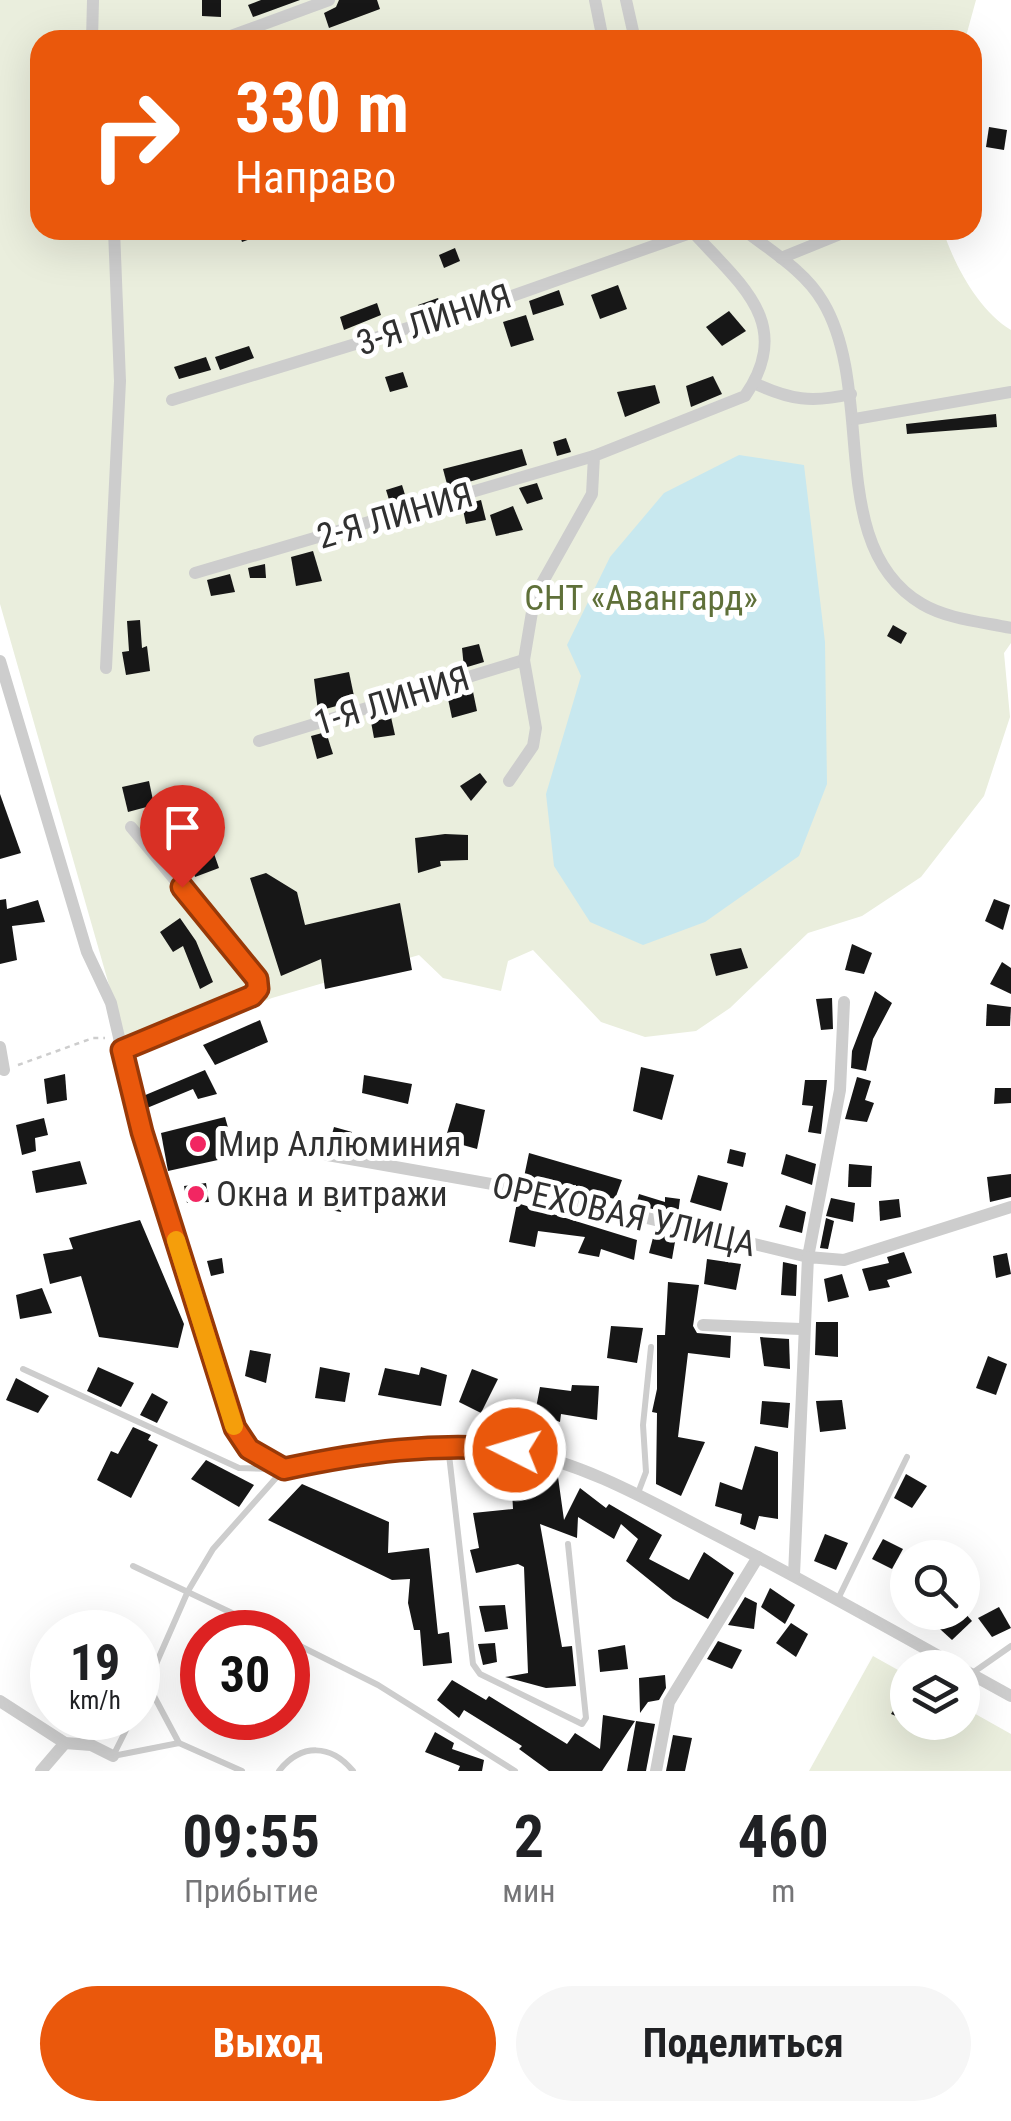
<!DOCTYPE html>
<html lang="ru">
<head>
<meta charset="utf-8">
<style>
  :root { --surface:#fff; --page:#f6f6f6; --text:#202124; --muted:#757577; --accent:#ea580c }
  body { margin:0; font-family:"Roboto Condensed",sans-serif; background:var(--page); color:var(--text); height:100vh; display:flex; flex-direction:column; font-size:38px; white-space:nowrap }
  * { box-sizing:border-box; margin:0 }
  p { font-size:32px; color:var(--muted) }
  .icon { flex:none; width:55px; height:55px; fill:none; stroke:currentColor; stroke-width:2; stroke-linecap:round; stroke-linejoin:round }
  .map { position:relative; height:1771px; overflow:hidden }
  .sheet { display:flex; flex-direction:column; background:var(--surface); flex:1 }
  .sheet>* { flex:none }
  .guide { position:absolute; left:30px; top:30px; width:952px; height:210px; border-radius:30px; box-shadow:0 10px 40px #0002; background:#ea580c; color:#fff; overflow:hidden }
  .buttons { position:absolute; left:890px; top:1540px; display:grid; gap:20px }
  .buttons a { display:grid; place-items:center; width:90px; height:90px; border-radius:50%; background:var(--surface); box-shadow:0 10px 40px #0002; font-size:50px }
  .speed { position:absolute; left:30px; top:1610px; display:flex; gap:20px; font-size:50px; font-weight:700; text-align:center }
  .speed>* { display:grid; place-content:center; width:130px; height:130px; border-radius:50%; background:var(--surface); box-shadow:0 10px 40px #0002; line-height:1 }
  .speed small { font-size:25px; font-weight:400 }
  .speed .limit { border:15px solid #d22; background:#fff; color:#111 }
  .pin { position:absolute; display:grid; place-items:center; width:85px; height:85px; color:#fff; margin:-102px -42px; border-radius:50% 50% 50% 0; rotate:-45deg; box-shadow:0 0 10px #0007 }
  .pin .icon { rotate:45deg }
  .me { position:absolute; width:110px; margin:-55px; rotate:275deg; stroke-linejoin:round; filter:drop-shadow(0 0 8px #0008) }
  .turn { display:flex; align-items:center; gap:35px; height:210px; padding:0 40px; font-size:45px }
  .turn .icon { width:130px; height:130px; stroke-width:2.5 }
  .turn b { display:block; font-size:70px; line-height:85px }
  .eta { display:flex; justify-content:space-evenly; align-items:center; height:170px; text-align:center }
  .eta b { font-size:60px; font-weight:700; line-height:70px }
  .primary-button { display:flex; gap:20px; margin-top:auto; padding:20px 40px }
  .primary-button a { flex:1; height:115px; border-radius:60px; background:var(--accent); color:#fff; font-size:40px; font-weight:700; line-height:115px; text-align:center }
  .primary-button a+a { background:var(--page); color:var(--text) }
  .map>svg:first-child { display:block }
</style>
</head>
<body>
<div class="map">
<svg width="1011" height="1771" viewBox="0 0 1011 1771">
  <rect width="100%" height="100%" fill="#fff"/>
  <g fill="#eaeedd">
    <path d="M 0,0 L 976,0 L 965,40 L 40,40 L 40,230 L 943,230 C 954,265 979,311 1011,330 L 1011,643 L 1004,653 L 1010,717 L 984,796 L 921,877 L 862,916 L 808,933 L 730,1008 L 696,1031 L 645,1037 L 601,1022 L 533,950 L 508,961 L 501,991 L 443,978 L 419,955 L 272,998 L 129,1055 L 0,604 Z"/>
    <polygon points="873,1656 907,1675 908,1722 962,1722 963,1707 1011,1734 1011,1771 809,1771"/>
  </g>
  <polygon fill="#c8e8ef" points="739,455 804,465 825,642 827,784 799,856 705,922 643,945 590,922 554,866 546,794 581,676 567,645 610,557 664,493"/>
  <g fill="#171717">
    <polygon points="202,0 221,0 221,17 202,16"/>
    <polygon points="261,0 300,0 253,17 248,5"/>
    <polygon points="339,0 377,0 380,9 329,28 324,13 336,7"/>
    <polygon points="989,127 1007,130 1004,150 986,147"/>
    <polygon points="238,230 272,230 273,231 242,242"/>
    <polygon points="455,248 460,261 444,268 439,255"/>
    <polygon points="618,285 627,309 600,319 591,295"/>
    <polygon points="559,290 564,305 533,315 529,301"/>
    <polygon points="438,298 442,307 421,314 418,305"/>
    <polygon points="377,303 381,315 344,330 340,317"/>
    <polygon points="729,311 746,331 722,346 706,327"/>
    <polygon points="526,315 534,340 511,347 503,322"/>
    <polygon points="249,346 254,358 220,370 215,357"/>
    <polygon points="206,357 211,370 179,379 174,367"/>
    <polygon points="403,372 408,387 390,392 385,377"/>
    <polygon points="713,376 722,394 691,407 686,386"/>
    <polygon points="655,385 660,403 625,417 617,392"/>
    <polygon points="996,414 997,427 907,434 906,424"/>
    <polygon points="566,438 571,452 557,456 553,442"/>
    <polygon points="522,449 527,465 448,488 443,469"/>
    <polygon points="537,483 543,499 527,504 519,488"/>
    <polygon points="402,485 406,498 390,503 386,490"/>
    <polygon points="481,500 486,520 466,524 462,505"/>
    <polygon points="513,506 523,530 496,536 490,515"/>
    <polygon points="313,551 322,581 296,586 291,557"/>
    <polygon points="265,564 266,578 250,578 248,568"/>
    <polygon points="230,574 235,592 211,596 207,580"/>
    <polygon points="140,620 142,648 147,646 150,671 126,675 122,652 129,651 127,621"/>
    <polygon points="893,625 907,633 901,644 887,636"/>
    <polygon points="479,644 484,662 464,668 462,648"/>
    <polygon points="349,672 355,701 318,711 314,679"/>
    <polygon points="472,687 477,711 452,718 447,694"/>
    <polygon points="391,717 395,735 374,738 371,722"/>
    <polygon points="326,732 333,754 317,759 311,736"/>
    <polygon points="480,773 487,782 471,801 460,786"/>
    <polygon points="149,781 154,805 128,812 122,787"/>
    <polygon points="0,794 21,853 0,859"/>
    <polygon points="174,794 188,843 164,851 156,829 158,796"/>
    <polygon points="445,834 468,835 468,860 440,861 441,866 418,873 415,838"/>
    <polygon points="211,845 219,868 195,877 188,856"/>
    <polygon points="266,873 297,892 305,925 400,903 412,970 325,989 321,959 281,976 250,878"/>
    <polygon points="6,899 7,909 38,900 45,922 12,926 17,960 0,964 0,900"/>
    <polygon points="994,899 1010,905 1003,930 985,921"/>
    <polygon points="180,918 196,941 213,982 200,989 183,946 173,952 160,932"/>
    <polygon points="852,944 872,953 864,974 845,970"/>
    <polygon points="741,948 748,968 716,976 710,954"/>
    <polygon points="1002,962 1011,968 1011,994 990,984"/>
    <polygon points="875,991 892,1003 873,1039 866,1071 851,1068 852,1051"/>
    <polygon points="832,998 833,1029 821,1030 816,999"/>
    <polygon points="987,1004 1011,1007 1010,1026 986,1026"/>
    <polygon points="260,1020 268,1042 215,1065 203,1045"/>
    <polygon points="641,1067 674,1075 662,1120 633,1111"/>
    <polygon points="205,1070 217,1094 198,1099 193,1089 147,1108 143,1096"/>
    <polygon points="65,1074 67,1100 47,1104 44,1079"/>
    <polygon points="364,1075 412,1084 408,1104 362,1093"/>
    <polygon points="857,1077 871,1081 865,1100 874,1103 867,1122 845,1119"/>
    <polygon points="805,1080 827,1080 821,1134 808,1132 813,1106 802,1105"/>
    <polygon points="995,1088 1011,1088 1011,1103 994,1104"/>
    <polygon points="456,1103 485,1110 477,1149 445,1140"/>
    <polygon points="225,1117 236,1156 168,1171 161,1133"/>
    <polygon points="44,1118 48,1135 35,1138 36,1151 22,1155 16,1125"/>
    <polygon points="334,1127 352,1132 349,1149 329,1145"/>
    <polygon points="730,1149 746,1153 743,1167 727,1163"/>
    <polygon points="529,1153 622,1180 615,1199 575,1190 576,1185 558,1186 524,1177"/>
    <polygon points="786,1154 816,1164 812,1185 781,1174"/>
    <polygon points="80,1161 87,1184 36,1193 32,1171"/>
    <polygon points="849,1164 872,1166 871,1187 848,1187"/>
    <polygon points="1011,1174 1011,1197 990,1202 987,1177"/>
    <polygon points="698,1175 728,1183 721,1211 690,1202"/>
    <polygon points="206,1183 209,1202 187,1203 184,1186"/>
    <polygon points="323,1189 345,1192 341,1212 320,1208"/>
    <polygon points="639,1194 665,1202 665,1197 680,1199 678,1215 636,1205"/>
    <polygon points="831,1198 855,1203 853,1222 826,1216"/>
    <polygon points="899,1199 901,1217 880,1221 879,1201"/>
    <polygon points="517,1203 637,1240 634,1260 601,1249 599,1257 578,1253 585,1237 538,1231 535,1247 509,1242"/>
    <polygon points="786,1205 806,1212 802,1233 779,1227"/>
    <polygon points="826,1218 834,1221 828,1249 820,1248"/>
    <polygon points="140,1220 184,1324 178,1348 99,1337 81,1276 50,1284 43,1254 73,1249 69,1238"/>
    <polygon points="655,1230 676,1236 672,1259 649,1253"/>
    <polygon points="904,1252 912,1273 887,1280 890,1287 869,1291 862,1269 889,1263 887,1257"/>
    <polygon points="1007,1253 1011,1274 996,1278 993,1256"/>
    <polygon points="222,1258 224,1273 211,1276 207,1261"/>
    <polygon points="707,1259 741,1264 736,1290 704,1284"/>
    <polygon points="783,1262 797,1265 796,1296 781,1295"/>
    <polygon points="842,1274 849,1297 828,1302 824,1279"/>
    <polygon points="668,1282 699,1285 693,1326 697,1333 731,1336 730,1358 688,1353 678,1437 705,1442 681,1496 656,1484 657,1413 652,1412 657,1389 657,1335 665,1335"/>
    <polygon points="42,1288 52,1313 20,1319 16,1295"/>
    <polygon points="816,1322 838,1322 838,1357 815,1355"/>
    <polygon points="611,1326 643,1328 637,1363 607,1358"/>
    <polygon points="760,1337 789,1339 790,1369 764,1366"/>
    <polygon points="250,1350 271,1354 266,1383 245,1376"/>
    <polygon points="988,1356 1007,1364 996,1395 976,1388"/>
    <polygon points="98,1367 134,1383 121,1407 87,1391"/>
    <polygon points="320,1367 350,1373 345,1402 315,1398"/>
    <polygon points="421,1367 447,1375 441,1406 378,1395 385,1368 419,1375"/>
    <polygon points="472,1369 498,1379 481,1413 459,1402"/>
    <polygon points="16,1378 49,1396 38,1413 6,1400"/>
    <polygon points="572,1385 599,1386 597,1420 561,1414 560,1422 535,1413 540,1387 571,1391"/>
    <polygon points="152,1393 168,1402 157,1423 140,1415"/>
    <polygon points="842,1400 846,1429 820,1432 816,1401"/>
    <polygon points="762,1401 790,1403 788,1428 760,1424"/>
    <polygon points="133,1427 151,1435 148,1440 158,1445 131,1498 97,1480 111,1451 118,1454"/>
    <polygon points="755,1446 778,1452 778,1519 759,1516 755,1530 740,1524 742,1514 715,1506 720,1482 742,1490"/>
    <polygon points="206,1460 254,1485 239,1507 191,1479"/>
    <polygon points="533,1468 534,1479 558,1477 564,1520 580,1488 606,1508 609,1504 662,1535 649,1559 689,1580 704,1552 734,1573 708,1619 673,1599 626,1561 638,1539 621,1524 614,1539 578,1517 577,1538 540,1524 562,1647 572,1646 576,1686 546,1688 505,1677 528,1673 524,1567 518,1564 476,1573 470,1550 479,1548 473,1513 513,1509 511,1472"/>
    <polygon points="906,1474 927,1486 912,1508 894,1498"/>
    <polygon points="302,1484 389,1522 388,1553 429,1548 438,1634 449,1632 452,1663 423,1666 420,1630 414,1630 408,1603 410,1579 392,1580 268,1520"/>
    <polygon points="825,1534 848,1543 836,1570 814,1561"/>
    <polygon points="883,1539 903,1549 892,1569 872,1559"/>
    <polygon points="770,1588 795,1605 785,1624 761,1607"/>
    <polygon points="745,1597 757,1603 754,1629 728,1625"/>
    <polygon points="505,1605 508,1629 485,1632 479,1606"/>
    <polygon points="999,1607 1011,1628 992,1637 978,1618"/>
    <polygon points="936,1612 964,1612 972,1621 952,1640 929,1619"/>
    <polygon points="791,1623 808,1634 796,1657 776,1643"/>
    <polygon points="718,1641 742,1650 732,1669 707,1659"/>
    <polygon points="495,1643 497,1662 483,1665 478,1644"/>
    <polygon points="625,1645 628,1669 600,1672 598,1650"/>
    <polygon points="665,1675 666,1688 659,1700 648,1702 640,1713 639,1678"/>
    <polygon points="452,1680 486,1700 489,1696 567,1744 575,1733 600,1749 603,1715 635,1721 602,1771 549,1771 519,1749 522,1746 464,1710 459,1718 437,1700"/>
    <polygon points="908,1688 908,1721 891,1714"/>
    <polygon points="636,1721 655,1724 646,1771 627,1771"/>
    <polygon points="435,1732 454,1743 452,1749 484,1760 482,1771 458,1771 460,1766 425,1752"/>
    <polygon points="673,1735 692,1738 685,1771 666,1771"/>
  </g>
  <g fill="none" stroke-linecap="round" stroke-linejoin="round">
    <polyline stroke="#cdcdcd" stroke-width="2.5" stroke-dasharray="5 5" stroke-linecap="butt" points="18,1065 93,1038 105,1038"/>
    <g stroke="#cdcdcd" stroke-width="6">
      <polyline points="23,1369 239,1468 278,1469"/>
      <polyline points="448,1446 473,1664 480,1674 582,1724 586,1718 568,1544"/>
      <polyline points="638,1493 646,1472 643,1425 651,1347"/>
      <polyline points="133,1566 272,1632"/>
      <polyline points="838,1599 907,1457"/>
      <polyline points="288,1640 378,1685 515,1771"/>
      <polyline points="971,1674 1011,1646"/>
      <polyline points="147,1683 179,1743"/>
      <polyline points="138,1705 188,1591 213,1549 283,1470"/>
      <polyline points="132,1718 113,1756 179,1743 242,1771"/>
      <path d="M 279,1771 C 301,1743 331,1744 353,1771"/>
    </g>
    <g stroke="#cdcdcd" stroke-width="12">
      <polyline points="595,0 603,40"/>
      <polyline points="626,0 635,40"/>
      <polyline points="231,36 329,0"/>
      <polyline points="92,40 93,0"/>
      <path d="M 744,230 C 771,251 805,271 823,302 C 877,393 824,546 922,604 C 947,619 983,622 1011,628"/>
      <polyline points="781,258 850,230"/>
      <path d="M 754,383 C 790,400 812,403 851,394"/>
      <polyline points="172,400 509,297 693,232"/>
      <polyline points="855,419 1011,392"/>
      <polyline points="195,573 594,456"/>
      <path d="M 0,661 L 87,952 L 111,1003 L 141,1132 L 235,1428 L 249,1449 L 284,1469 C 361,1452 439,1436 517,1451 C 585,1464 646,1499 706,1530 C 792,1574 876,1621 960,1668"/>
      <polyline points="106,668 120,381 114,230"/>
      <polyline points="259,741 524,660"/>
      <path d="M 509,781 L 533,746 L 536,728 L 524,660 L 532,612 L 541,585 L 592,494 L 594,456 L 745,396 C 795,323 740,284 691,230"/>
      <polyline points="0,1047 4,1070"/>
      <polyline points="123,1050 252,996 258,989 257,979 131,827"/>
      <polyline points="322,1154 548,1194 808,1257 840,1090 844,1002"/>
      <polyline points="703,1325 801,1329"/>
      <polyline points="794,1575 808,1257 844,1260 1011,1207"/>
      <polyline points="962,1669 1011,1696"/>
      <polyline points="0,1701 65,1743 91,1745 113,1756"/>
      <polyline points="41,1771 65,1743"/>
      <polyline points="656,1771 669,1702 758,1557"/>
    </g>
  </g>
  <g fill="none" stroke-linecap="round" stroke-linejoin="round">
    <defs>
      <path id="route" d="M 182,887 L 257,979 L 258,989 L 252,996 L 122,1050 L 142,1132 L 235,1428 L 249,1449 L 284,1469 C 363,1452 434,1442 515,1450"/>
    </defs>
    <use href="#route" stroke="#983908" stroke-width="25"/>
    <use href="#route" stroke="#ea580c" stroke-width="18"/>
    <polyline stroke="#f59e0b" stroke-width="18" points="176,1240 234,1426"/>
  </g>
  <g fill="#f22662" stroke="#fff" stroke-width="4">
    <circle cx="198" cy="1144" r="10"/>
    <circle cx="196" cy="1194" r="10"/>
  </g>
  <g text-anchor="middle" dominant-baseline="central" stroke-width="10" stroke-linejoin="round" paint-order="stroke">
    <g font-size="35" fill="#303030" stroke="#fff">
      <text transform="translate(434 320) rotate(-18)">3-Я ЛИНИЯ</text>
      <text transform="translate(395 516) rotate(-16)">2-Я ЛИНИЯ</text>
      <text transform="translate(392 701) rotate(-17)">1-Я ЛИНИЯ</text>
      <text transform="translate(624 1215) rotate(13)">ОРЕХОВАЯ УЛИЦА</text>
    </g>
    <g font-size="35" fill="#5f7039" stroke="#fff">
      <text x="641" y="598">СНТ «Авангард»</text>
    </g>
    <g font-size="35" fill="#303030" stroke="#fff" text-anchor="start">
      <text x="218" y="1144">Мир Аллюминия</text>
      <text x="216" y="1194">Окна и витражи</text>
    </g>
  </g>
</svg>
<div class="buttons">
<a><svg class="icon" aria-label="search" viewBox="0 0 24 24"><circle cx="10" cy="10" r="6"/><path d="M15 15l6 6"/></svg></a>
<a><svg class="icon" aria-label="layers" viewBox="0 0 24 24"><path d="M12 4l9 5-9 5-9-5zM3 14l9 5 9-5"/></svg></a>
</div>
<div class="speed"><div>19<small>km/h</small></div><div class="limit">30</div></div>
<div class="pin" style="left:182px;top:887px;background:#d93025"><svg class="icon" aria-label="arrive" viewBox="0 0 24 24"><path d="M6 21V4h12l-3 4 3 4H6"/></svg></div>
<svg class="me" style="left:515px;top:1450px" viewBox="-20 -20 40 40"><circle r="17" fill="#ea580c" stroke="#fff" stroke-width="3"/><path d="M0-11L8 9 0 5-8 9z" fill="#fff"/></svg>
<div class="guide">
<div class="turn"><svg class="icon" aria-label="right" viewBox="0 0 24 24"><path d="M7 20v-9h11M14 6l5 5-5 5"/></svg><div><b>330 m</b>Направо</div></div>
</div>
</div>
<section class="sheet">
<div class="eta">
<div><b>09:55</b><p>Прибытие</p></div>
<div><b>2</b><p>мин</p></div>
<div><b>460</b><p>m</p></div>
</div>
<div class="primary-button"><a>Выход</a><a>Поделиться</a></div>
</section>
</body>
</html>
